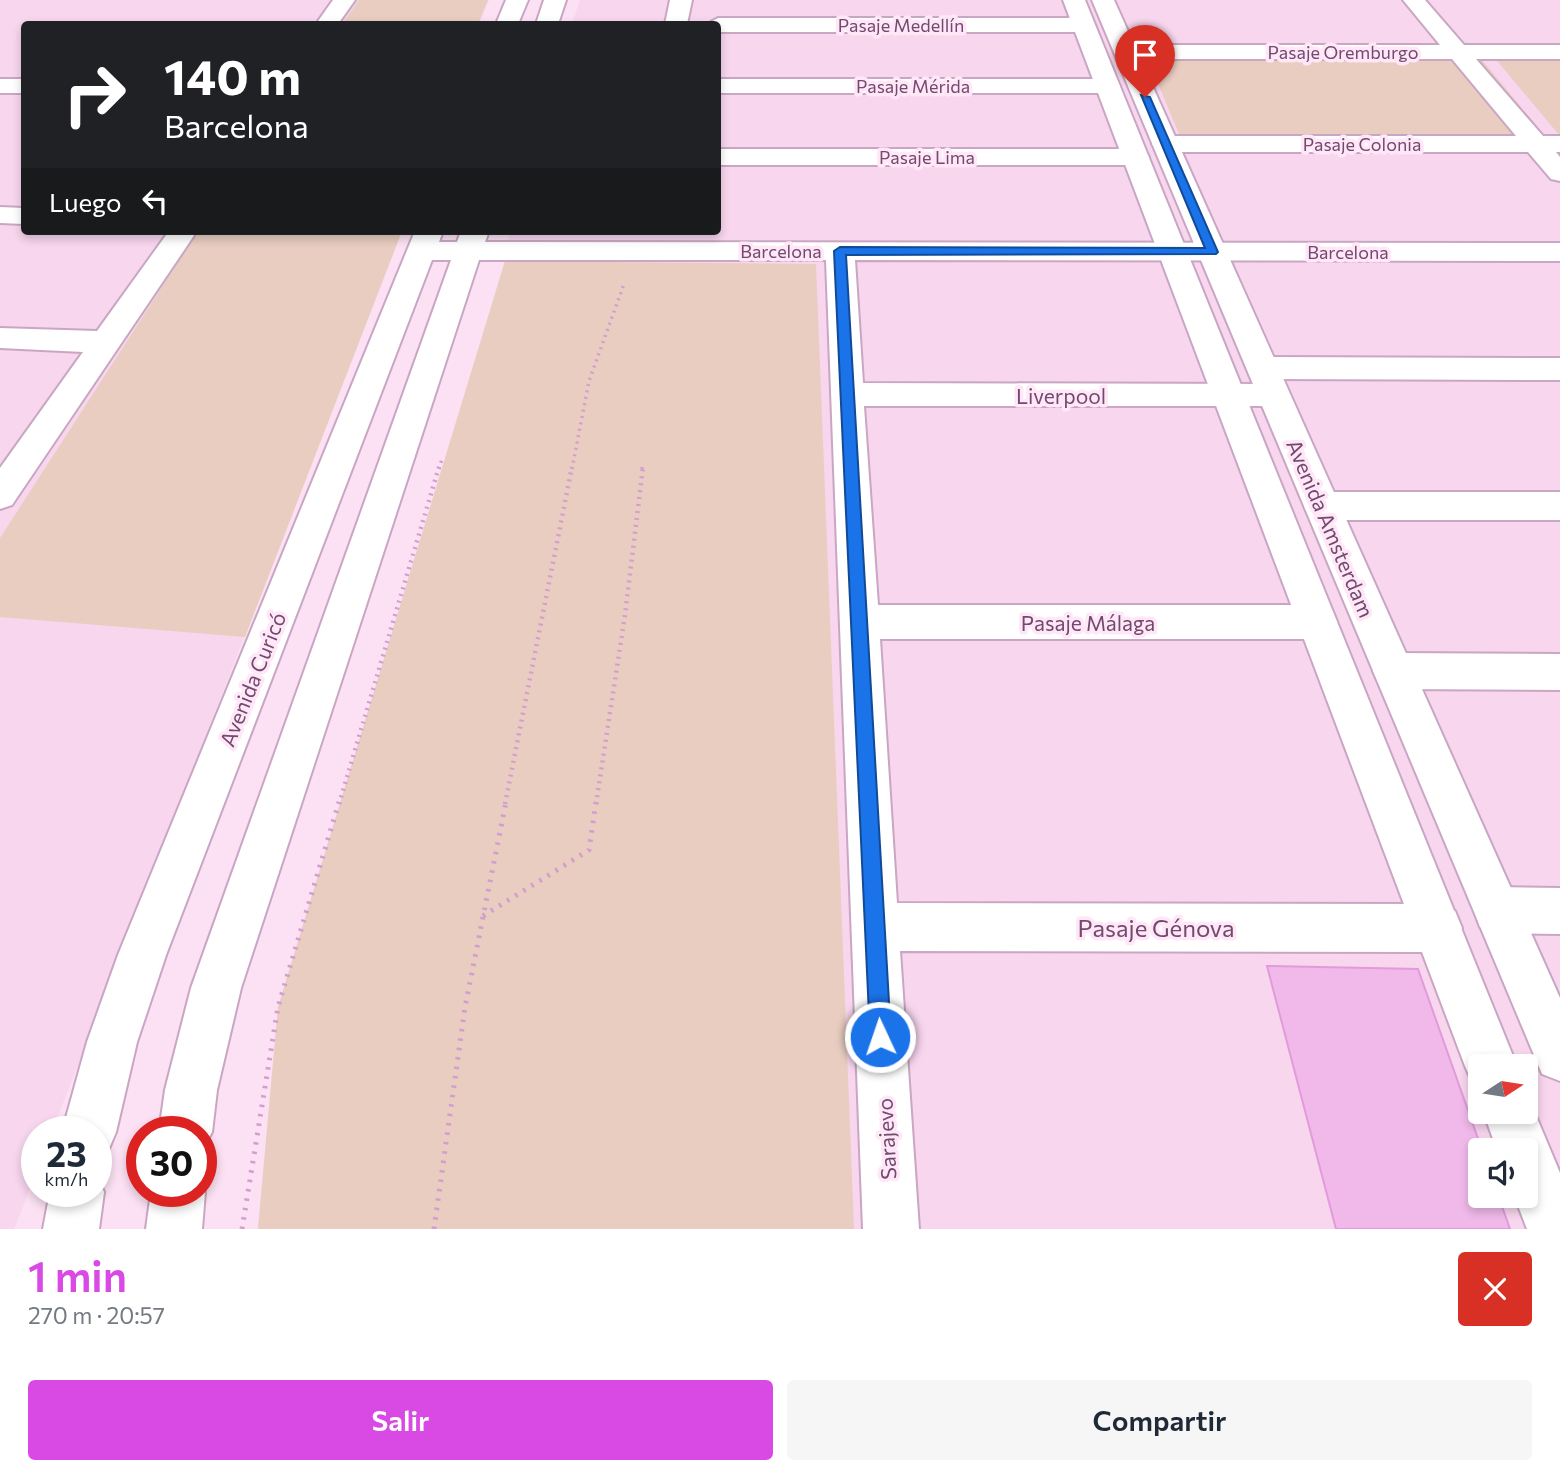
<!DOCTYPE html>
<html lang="es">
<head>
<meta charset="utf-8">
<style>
  :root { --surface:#fff; --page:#f6f6f7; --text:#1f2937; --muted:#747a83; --accent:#d949e3 }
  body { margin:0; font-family:Commissioner,sans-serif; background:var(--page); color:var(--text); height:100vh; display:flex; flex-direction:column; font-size:26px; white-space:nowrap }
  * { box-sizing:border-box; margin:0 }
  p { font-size:23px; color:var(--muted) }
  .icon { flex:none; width:38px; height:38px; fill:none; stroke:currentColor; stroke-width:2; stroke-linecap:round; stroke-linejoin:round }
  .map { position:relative; height:1229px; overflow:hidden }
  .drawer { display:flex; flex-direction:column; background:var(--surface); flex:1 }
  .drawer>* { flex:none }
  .guide { position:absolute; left:21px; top:21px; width:700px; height:214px; border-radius:7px; box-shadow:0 4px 10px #0003; background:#202124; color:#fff; overflow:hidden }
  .needle { width:46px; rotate:78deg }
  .controls { position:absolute; left:1468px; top:1054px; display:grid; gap:14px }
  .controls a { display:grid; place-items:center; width:70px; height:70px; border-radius:7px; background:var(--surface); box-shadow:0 4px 10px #0003; font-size:35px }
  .speed { position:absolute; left:21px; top:1116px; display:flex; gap:14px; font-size:35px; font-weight:700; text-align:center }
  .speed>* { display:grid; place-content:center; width:91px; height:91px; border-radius:50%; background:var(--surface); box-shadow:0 4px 10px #0003; line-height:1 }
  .speed small { font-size:18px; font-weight:400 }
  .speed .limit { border:10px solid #d22; background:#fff; color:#111 }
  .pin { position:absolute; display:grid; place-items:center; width:60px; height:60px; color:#fff; margin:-72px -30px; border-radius:50% 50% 50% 0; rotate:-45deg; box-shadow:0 0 7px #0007 }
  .pin .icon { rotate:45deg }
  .me { position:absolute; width:77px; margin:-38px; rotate:357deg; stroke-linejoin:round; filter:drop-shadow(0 0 5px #0008) }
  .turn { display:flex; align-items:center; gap:24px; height:147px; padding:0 28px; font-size:32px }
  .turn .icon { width:91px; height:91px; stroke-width:2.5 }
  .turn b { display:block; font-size:49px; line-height:60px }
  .then { display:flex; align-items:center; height:66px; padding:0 28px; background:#0003; gap:14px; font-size:26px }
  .round { display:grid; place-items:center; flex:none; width:74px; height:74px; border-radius:7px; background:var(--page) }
  .summary { display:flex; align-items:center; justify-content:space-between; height:119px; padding:0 28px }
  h1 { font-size:42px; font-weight:600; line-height:52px; color:var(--accent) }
  .action { display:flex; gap:14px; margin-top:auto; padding:14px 28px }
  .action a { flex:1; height:80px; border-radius:7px; background:var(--accent); color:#fff; font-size:28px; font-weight:600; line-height:80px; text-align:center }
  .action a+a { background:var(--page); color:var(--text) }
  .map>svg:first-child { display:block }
</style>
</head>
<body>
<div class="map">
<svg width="1560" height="1229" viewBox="0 0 1560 1229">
  <rect width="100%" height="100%" fill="#fbe1f3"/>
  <g fill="#f8d6ee" fill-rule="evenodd">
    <polygon points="0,0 489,0 479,24 24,24 24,231 402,231 52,1132 37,1132 37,1171 14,1229 0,1229"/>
    <path d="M 580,0 L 1560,0 L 1560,1229 L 258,1229 L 278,1007 L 505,261 L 510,231 L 718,231 L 718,24 L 572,24 ZM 1480,1066 L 1526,1066 L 1526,1111 L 1480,1111 ZM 1480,1150 L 1526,1150 L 1526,1195 L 1480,1195 Z"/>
  </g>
  <g fill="#e8cdc0">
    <polygon points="359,0 488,0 478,24 342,24"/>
    <polygon points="1146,55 1478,55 1548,140 1182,141"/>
    <polygon points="1560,55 1560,136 1493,56"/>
    <polygon points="198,231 402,231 245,637 0,617 0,538"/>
    <polygon points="505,261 816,264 854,1229 258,1229 278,1007"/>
  </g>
  <polygon fill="#f0b9ea" stroke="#e29adb" stroke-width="2" points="1267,966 1418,969 1482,1150 1480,1195 1498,1195 1510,1229 1336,1229"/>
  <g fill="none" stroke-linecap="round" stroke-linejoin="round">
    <defs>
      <g id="minor">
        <polygon points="333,0 355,0 338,24 316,24"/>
        <polygon points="506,0 528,0 518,24 496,24"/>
        <polygon points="544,0 566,0 558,24 536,24"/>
        <polygon points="670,0 692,0 687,24 665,24"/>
        <polygon points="1403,0 1425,0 1464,45 1560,45 1560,59 1476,59 1543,136 1560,136 1560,152 1556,152 1560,157 1560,181 1551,179 1528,152 1165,152 1156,149 1152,144 1156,139 1165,136 1516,136 1452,59 1125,59 1114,52 1125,45 1440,45"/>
        <polygon points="718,18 1084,18 1095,25 1084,32 718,32 718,24 707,24"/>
        <rect x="0" y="79" width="24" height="14"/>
        <polygon points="718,79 1108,79 1116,81 1120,86 1116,91 1108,93 718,93"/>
        <polygon points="718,149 1136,149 1145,152 1149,157 1145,162 1136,165 718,165"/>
        <polygon points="0,207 24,208 24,224 0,223"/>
        <polygon points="169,231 197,231 12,505 0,509 0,468 83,352 0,348 0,328 97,331"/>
        <polygon points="415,231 443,231 439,242 457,242 461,231 489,231 485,242 1560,243 1560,261 855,260 863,383 1274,384 1285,387 1290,395 1285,403 1274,406 864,406 878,605 1318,605 1332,610 1337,622 1332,634 1318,639 880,639 897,903 1438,904 1455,911 1462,928 1455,945 1438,952 900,951 919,1229 863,1229 826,260 479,260 241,988 217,1090 212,1132 201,1152 201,1132 159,1132 165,1090 191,988 451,260 432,260 166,955 137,1042 116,1132 108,1151 96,1156 96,1132 62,1132 87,1042 118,955"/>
        <polygon points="1263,357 1560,358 1560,380 1263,379 1252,376 1247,368 1252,360"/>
        <polygon points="1322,492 1560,492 1560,520 1322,520 1309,516 1304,506 1309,496"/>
        <polygon points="1393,653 1560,654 1560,690 1393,689 1379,684 1373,671 1379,658"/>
        <polygon points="1497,887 1560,888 1560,934 1497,933 1480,927 1474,910 1480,893"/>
        <polygon points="96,1173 104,1192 99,1229 43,1229 50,1192 96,1192"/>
        <polygon points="201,1182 205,1192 202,1229 146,1229 151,1192 201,1192"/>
      </g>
      <g id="tertiary">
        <polygon points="1063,0 1085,0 1517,1066 1480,1066 1480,1087 1473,1084 1465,1066"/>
        <polygon points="1092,0 1114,0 1560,998 1560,1081 1542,1074"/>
        <polygon points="1526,1092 1560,1173 1560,1229 1527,1229 1514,1195 1526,1195 1526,1150 1497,1150 1483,1111 1526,1111"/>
      </g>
    </defs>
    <use href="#minor" stroke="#c9a6c3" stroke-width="4"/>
    <use href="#tertiary" stroke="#c9a6c3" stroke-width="4"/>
    <g stroke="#d49dcf" stroke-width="3.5" stroke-dasharray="2 4.5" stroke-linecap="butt">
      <polyline points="439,469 442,459"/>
      <polyline points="572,469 589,381 624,284"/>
      <polyline points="642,469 643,464"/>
    </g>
    <g stroke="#d49dcf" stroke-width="4.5" stroke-dasharray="2 5" stroke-linecap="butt">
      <polyline points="339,804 439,467"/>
      <polyline points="505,804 572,467"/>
      <polyline points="596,804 625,615 643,467"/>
    </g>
    <g stroke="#d49dcf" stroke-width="5" stroke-dasharray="2.5 7" stroke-linecap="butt">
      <polyline points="483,916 589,850 596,802"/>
      <polyline points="242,1229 278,1007 339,802"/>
      <polyline points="434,1229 465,1007 506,802"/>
    </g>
    <use href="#minor" fill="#fff" fill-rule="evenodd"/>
    <use href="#tertiary" fill="#fff" fill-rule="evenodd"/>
  </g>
  <polygon fill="#1a73e8" stroke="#114b97" stroke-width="2" points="1141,95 1150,97 1218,252 1216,254 846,255 891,1037 888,1044 880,1047 873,1044 870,1037 834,251 840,247 1205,248"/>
  <g text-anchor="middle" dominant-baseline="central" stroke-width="7" stroke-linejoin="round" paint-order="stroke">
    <g font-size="18" fill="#72496f" stroke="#ffe7f7">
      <text x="901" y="25">Pasaje Medellín</text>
      <text x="1343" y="52">Pasaje Oremburgo</text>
      <text x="913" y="86">Pasaje Mérida</text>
      <text x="1362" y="144">Pasaje Colonia</text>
      <text x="927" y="157">Pasaje Lima</text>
      <text x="781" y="251">Barcelona</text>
      <text x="1348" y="252">Barcelona</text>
    </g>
    <g font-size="21" fill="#72496f" stroke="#ffe7f7">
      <text x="1061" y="395">Liverpool</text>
      <text transform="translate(1331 528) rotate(67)">Avenida Amsterdam</text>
      <text x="1088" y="622">Pasaje Málaga</text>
      <text transform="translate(252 679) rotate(-68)">Avenida Curicó</text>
      <text transform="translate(886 1139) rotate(-93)">Sarajevo</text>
    </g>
    <g font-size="24" fill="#72496f" stroke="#ffe7f7">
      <text x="1156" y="927">Pasaje Génova</text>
    </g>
  </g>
</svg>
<div class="controls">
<a><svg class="needle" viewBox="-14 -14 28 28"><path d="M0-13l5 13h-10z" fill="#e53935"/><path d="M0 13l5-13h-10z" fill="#747a83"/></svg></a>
<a><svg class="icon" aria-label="sound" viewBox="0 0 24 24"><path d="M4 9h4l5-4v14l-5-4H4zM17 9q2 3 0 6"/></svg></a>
</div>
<div class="speed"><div>23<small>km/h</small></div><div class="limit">30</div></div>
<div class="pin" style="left:1145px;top:97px;background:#d93025"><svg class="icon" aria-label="arrive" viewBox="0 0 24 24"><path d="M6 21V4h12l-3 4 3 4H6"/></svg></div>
<svg class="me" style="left:880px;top:1037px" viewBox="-20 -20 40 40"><circle r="17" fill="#1a73e8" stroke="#fff" stroke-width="3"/><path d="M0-11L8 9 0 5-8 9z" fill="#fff"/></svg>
<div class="guide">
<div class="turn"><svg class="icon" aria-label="right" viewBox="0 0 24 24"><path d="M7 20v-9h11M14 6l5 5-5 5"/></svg><div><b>140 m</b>Barcelona</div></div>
<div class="then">Luego<svg class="icon" aria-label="left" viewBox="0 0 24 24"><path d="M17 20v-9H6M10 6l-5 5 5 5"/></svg></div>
</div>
</div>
<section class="drawer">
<div class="summary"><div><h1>1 min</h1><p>270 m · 20:57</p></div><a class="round" style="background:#d93025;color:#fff"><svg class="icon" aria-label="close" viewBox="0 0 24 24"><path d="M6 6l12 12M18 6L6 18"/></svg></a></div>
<div class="action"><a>Salir</a><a>Compartir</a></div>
</section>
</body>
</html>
